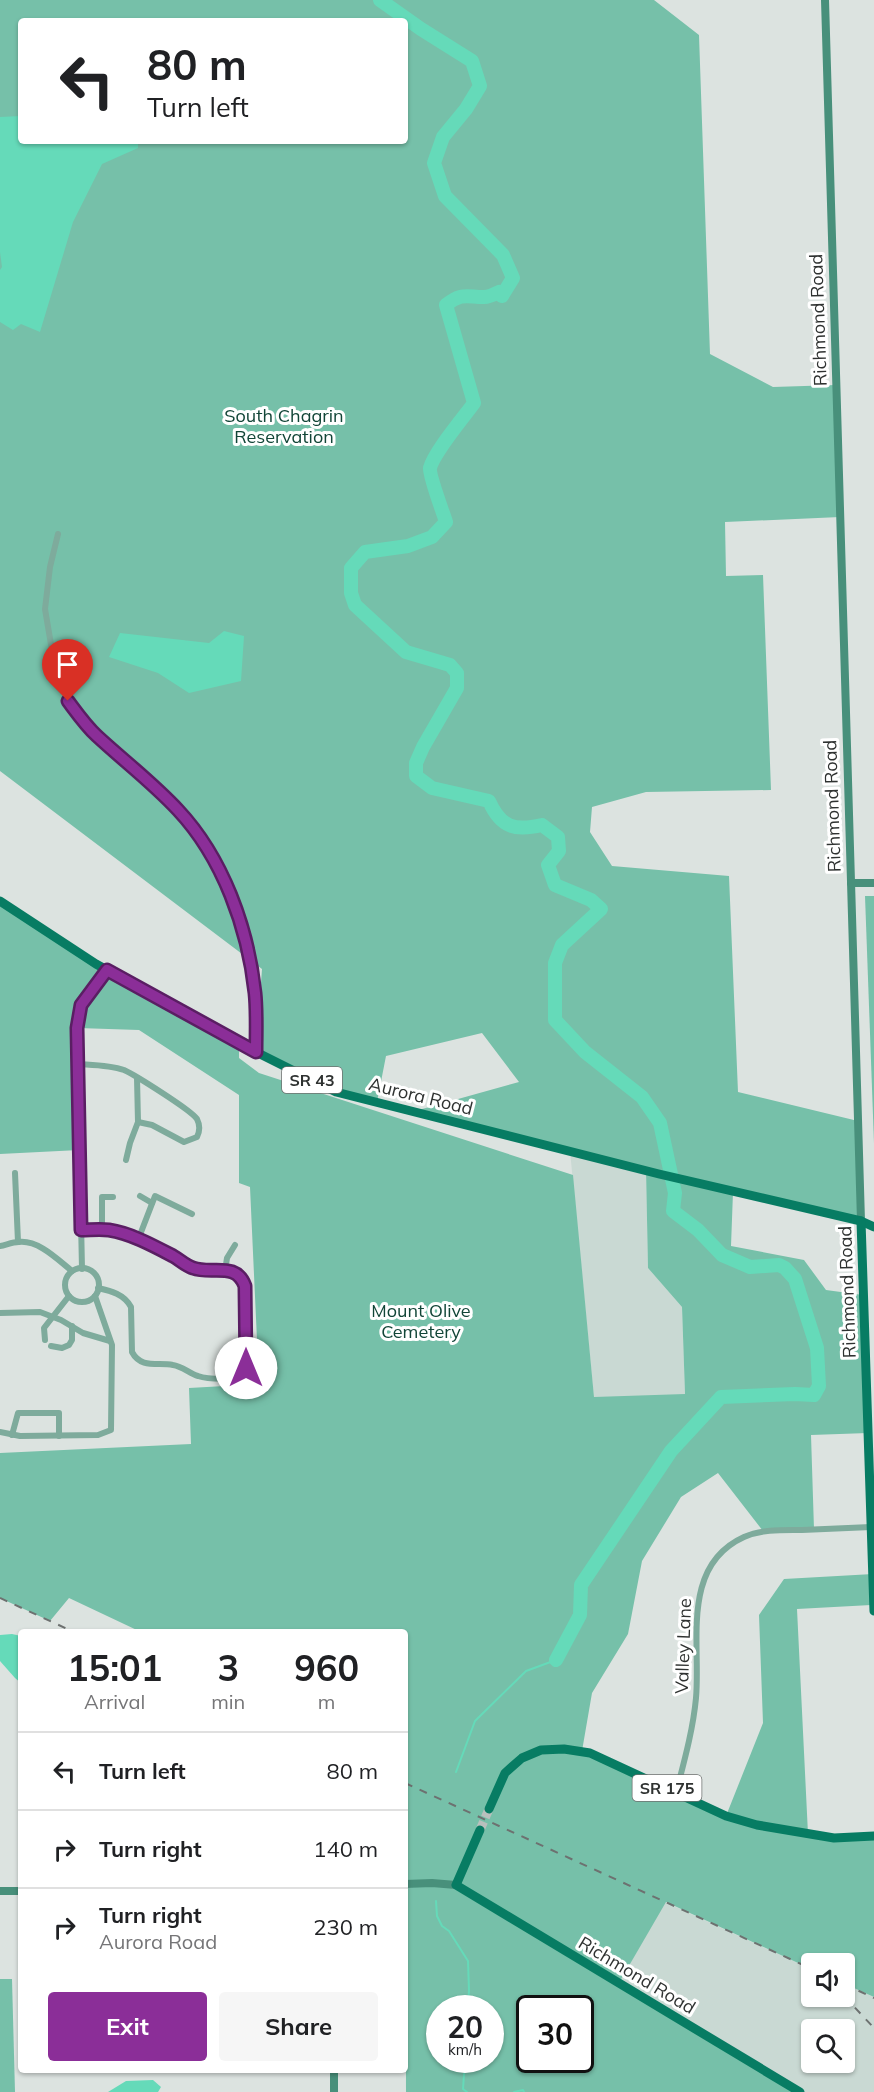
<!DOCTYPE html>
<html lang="en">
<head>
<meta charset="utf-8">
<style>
  :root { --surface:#fff; --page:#f6f6f6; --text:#202124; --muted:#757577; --line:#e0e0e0; --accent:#8b2e98 }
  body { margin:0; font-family:Mulish,sans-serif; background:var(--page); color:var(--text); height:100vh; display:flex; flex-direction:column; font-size:22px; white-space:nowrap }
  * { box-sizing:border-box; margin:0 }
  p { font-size:20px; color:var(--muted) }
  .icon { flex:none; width:33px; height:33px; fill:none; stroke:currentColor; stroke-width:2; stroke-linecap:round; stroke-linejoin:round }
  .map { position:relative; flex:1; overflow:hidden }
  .sheet { position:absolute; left:18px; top:1629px; width:390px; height:444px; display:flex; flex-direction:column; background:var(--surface); border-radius:6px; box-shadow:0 2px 4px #0004 }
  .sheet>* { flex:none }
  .hud { position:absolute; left:18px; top:18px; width:390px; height:126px; border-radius:6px; box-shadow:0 2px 4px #0004; background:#fff; color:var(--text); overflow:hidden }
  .controls { position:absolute; left:801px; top:1953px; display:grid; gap:12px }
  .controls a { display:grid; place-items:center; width:54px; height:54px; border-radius:6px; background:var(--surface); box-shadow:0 2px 4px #0004; font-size:30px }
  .speed { position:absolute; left:426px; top:1995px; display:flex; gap:12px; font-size:30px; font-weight:700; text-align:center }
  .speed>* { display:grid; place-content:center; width:78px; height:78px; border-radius:50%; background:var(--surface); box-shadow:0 2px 4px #0004; line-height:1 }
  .speed small { font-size:15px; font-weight:400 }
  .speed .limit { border:3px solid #111; border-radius:9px; background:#fff; color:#111 }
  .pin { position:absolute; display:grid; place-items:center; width:51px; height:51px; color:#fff; margin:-62px -26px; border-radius:50% 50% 50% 0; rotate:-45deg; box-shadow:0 0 6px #0007 }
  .pin .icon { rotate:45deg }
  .me { position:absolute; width:66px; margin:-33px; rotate:0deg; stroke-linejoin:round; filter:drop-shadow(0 0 4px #0008) }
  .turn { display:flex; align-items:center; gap:21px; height:126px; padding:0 30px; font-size:27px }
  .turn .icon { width:78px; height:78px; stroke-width:2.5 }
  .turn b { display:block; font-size:42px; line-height:51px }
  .eta { display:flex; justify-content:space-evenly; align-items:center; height:102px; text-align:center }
  .eta b { font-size:36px; font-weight:700; line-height:42px }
  .button { display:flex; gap:12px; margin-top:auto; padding:12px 30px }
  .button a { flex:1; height:69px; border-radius:6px; background:var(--accent); color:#fff; font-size:24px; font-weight:700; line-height:69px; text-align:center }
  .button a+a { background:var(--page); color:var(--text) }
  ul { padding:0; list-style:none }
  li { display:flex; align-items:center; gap:18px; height:78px; padding:0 30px; border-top:2px solid var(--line) }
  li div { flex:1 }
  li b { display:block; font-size:22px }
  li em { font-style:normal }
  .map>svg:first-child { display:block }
</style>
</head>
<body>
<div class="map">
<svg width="874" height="2092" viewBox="0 0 874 2092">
  <rect width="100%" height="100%" fill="#dce3e0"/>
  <g fill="#c9d9d3" fill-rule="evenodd">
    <polygon points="570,1151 646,1170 648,1268 682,1307 685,1395 594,1398"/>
    <path d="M 665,1902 L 811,1969 L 812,1996 L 844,1996 L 845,1984 L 874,1997 L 874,2092 L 800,2092 L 619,1983 ZM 812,2030 L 844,2030 L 844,2062 L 812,2062 Z"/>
  </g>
  <g fill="#76c0a9" fill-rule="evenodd">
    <path d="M 0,0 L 654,0 L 699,35 L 710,354 L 773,387 L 836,385 L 840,517 L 725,522 L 726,576 L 763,575 L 771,790 L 646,792 L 592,807 L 590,832 L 612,866 L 729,876 L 738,1092 L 858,1121 L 861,1221 L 733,1192 L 731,1246 L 804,1260 L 826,1290 L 863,1295 L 868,1433 L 811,1435 L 814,1529 L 763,1531 L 718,1473 L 681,1497 L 642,1561 L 628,1634 L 592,1693 L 582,1751 L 726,1816 L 763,1723 L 759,1615 L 784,1579 L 873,1574 L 871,1605 L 797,1609 L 808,1834 L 874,1836 L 874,1997 L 845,1984 L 844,1964 L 812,1964 L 811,1969 L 666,1902 L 619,1983 L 800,2092 L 406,2092 L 405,1632 L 141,1632 L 69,1598 L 50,1621 L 0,1598 L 0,1761 L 0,1453 L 191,1444 L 189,1388 L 259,1384 L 250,1187 L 239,1183 L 239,1095 L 139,1030 L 78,1028 L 79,1150 L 0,1154 L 0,901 L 96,964 L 239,1043 L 239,1058 L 259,1073 L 573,1175 L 594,1397 L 685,1394 L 682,1307 L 648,1268 L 646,1170 L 415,1111 L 519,1082 L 482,1033 L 386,1056 L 377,1102 L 336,1092 L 256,1052 L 262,969 L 0,771 ZM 21,21 L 405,21 L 405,141 L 21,141 ZM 440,2008 L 490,2008 L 490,2060 L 440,2060 ZM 530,2008 L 580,2008 L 580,2060 L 530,2060 Z"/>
    <polygon points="865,896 874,896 874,1143"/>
    <polygon points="0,1979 12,1979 15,2092 0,2092"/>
  </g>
  <g fill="#65dab9">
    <polygon points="21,116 21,141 138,141 138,148 102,164 73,222 40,332 21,324 13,330 0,322 0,270 2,267 0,252 0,117"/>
    <polygon points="224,631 244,636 241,681 189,693 158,673 109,657 120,633 209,643"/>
    <polygon points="12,1634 21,1636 21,1683 15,1678 0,1661 0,1635"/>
    <polygon points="153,2080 161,2087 158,2092 108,2092 126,2081"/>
  </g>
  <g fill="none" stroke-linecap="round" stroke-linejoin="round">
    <g stroke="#65dab9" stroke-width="2">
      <polyline points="456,1772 475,1721 526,1671 556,1660"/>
      <polyline points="436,1901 437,1916 442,1926 449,1931 468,1961 469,1990 468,2008"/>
      <polyline points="465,2060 463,2089 467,2092"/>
      <polyline points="514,2092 523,2090 524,2092"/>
    </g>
    <path stroke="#65dab9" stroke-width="14" d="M 380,0 L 421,29 L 472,61 L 480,86 L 466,109 L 443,137 L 434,163 L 445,196 L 503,255 L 513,278 L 502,296 L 499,292 C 495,294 489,297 484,297 C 467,297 462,292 446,305 L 474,403 C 464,417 434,452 430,468 C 429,476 443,512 446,522 L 432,537 L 408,546 L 365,552 L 351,568 L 351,593 L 355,605 L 406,652 L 450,665 L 457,673 L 457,688 L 423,747 L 416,763 L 416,776 L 432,788 L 489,801 C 501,828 515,831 542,825 L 558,837 L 559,851 L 548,865 L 555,885 L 591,900 L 601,909 L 562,945 L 555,963 L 555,1020 L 585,1052 L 642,1097 L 660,1123 L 675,1193 L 673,1211 L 698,1230 L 722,1255 L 750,1267 L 779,1265 L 785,1268 L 795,1279 L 817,1348 L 819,1386 L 814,1395 L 795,1394 L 721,1397 L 671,1451 L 581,1585 L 580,1615 L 556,1660"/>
    <polyline stroke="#b9c0bd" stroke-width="9" stroke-dasharray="9 4.5" stroke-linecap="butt" points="480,1830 489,1809"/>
    <g stroke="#7eab9c" stroke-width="6">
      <polyline points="58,534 50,567 45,609 55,668 68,701 95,735 151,783 180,812 210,853 233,903 247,944 255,994 256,1052"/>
      <path d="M 78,1064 C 93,1065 110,1065 124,1070 C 135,1075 191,1110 197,1119 C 200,1125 200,1131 197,1137 L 184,1142 L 152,1125 L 138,1122"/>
      <polyline points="126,1160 130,1143 138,1122 137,1078"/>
      <polyline points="15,1173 18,1242"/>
      <polyline points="140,1196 152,1203"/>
      <path d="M 81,1230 L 110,1230 L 129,1236 L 173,1256 L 192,1268 L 234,1272 L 242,1278 L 245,1286 C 245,1302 250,1364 243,1374 C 237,1381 207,1379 198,1376 C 190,1374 182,1366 173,1365 C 158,1362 141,1369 132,1352 L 131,1307 C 124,1294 111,1291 98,1288"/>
      <polyline points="102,1230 102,1197 113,1197"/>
      <polyline points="138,1240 155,1196 192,1214"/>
      <path d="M 0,1246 C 6,1245 12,1242 19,1242 C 39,1240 58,1260 72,1271"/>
      <circle cx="82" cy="1285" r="17"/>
      <polyline points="82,1269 77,1028 81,1005 107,970"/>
      <polyline points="225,1271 227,1258 235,1245"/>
      <polyline points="0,1313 40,1312 61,1320 83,1333 110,1341"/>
      <polyline points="45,1340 44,1328 69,1296"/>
      <polyline points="51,1346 62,1348 69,1345 72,1340 72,1326"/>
      <polyline points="0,1432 20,1436 98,1435 111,1430 112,1345 95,1296"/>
      <polyline points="12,1435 18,1413 59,1413 59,1436"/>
      <path d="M 676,1793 C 684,1762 693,1730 696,1698 C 701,1644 680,1566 744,1537 C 762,1529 783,1530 802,1530 C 825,1529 848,1528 871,1527"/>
    </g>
    <g stroke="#48907b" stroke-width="8">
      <polyline points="825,0 861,1221"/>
      <polyline points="851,883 874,883"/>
      <polyline points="405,1884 432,1883 456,1885"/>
      <polyline points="0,1891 21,1891"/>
      <polyline points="334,2070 334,2092"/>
    </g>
    <g stroke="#077c63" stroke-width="9">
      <polyline points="0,901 96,964 256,1052 336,1092 659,1174 861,1221 874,1227"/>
      <polyline points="861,1221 874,1611"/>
      <polyline points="489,1809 505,1773 522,1758 541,1750 564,1749 590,1753 726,1816 757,1825 834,1838 874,1836"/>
      <polyline points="480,1830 456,1885 800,2092"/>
    </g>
    <g stroke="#6d7170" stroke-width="2" stroke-dasharray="8 8" stroke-linecap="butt">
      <polyline points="0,1598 74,1632"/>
      <polyline points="405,1783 812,1969"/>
      <polyline points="844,1984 874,1998"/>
      <polyline points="844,1996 874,2028"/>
    </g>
  </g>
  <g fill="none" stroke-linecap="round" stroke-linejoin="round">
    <defs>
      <path id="route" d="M 68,701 C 77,713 86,726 97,736 C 124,761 153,783 178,810 C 223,858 248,928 255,993 C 257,1012 256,1033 256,1052 L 107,970 L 81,1005 L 77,1028 L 81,1230 C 90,1230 100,1229 109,1230 C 130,1233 154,1246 173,1256 C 180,1260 186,1266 193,1268 C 212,1275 236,1261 245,1286 L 246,1368"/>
    </defs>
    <use href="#route" stroke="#5a1e63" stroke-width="15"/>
    <use href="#route" stroke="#8b2e98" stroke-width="10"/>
  </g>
  <g text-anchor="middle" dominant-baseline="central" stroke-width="6" stroke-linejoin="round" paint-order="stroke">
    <g fill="#fff" stroke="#6d706f" stroke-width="1.5">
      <rect x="282" y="1067" width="60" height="26" rx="4.5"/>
      <rect x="632.5" y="1775" width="69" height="26" rx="4.5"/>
    </g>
    <g font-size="16" font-weight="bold" fill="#2f3231">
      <text x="312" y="1080">SR 43</text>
      <text x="667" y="1788">SR 175</text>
    </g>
    <g font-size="18" fill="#2f3231" stroke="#fff">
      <text transform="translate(818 320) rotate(-92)">Richmond Road</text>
      <text transform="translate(832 806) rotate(-92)">Richmond Road</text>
      <text transform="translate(421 1096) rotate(14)">Aurora Road</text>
      <text transform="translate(847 1292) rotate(-92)">Richmond Road</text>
      <text transform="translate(683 1646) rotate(-88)">Valley Lane</text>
      <text transform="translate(637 1975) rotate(31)">Richmond Road</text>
    </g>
    <g font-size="18" fill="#114537" stroke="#fff">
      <text x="284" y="415">South Chagrin<tspan x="284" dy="21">Reservation</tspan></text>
      <text x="421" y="1310">Mount Olive<tspan x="421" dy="21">Cemetery</tspan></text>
    </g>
  </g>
</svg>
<div class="controls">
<a><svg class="icon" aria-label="sound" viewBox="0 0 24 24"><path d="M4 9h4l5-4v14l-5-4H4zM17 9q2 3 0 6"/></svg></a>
<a><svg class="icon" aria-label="search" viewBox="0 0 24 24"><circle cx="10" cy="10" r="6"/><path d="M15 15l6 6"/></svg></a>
</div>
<div class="speed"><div>20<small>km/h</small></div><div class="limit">30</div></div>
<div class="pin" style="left:68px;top:701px;background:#d93025"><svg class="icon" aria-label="arrive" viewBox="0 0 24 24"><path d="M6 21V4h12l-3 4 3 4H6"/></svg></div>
<svg class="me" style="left:246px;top:1368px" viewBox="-20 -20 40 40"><circle r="19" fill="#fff"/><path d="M0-13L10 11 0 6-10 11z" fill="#8b2e98"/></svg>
<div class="hud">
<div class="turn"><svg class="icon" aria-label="left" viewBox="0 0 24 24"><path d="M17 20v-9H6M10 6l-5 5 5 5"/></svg><div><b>80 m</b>Turn left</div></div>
</div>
<section class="sheet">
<div class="eta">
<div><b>15:01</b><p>Arrival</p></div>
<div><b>3</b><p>min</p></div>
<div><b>960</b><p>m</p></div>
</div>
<ul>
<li><svg class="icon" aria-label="left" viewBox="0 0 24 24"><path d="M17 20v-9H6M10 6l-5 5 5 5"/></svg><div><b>Turn left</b></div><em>80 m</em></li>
<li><svg class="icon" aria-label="right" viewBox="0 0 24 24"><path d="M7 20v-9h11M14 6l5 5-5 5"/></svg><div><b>Turn right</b></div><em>140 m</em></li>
<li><svg class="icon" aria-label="right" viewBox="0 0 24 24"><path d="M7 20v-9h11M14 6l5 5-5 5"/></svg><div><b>Turn right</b><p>Aurora Road</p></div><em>230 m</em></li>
</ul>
<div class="button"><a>Exit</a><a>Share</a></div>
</section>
</div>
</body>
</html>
